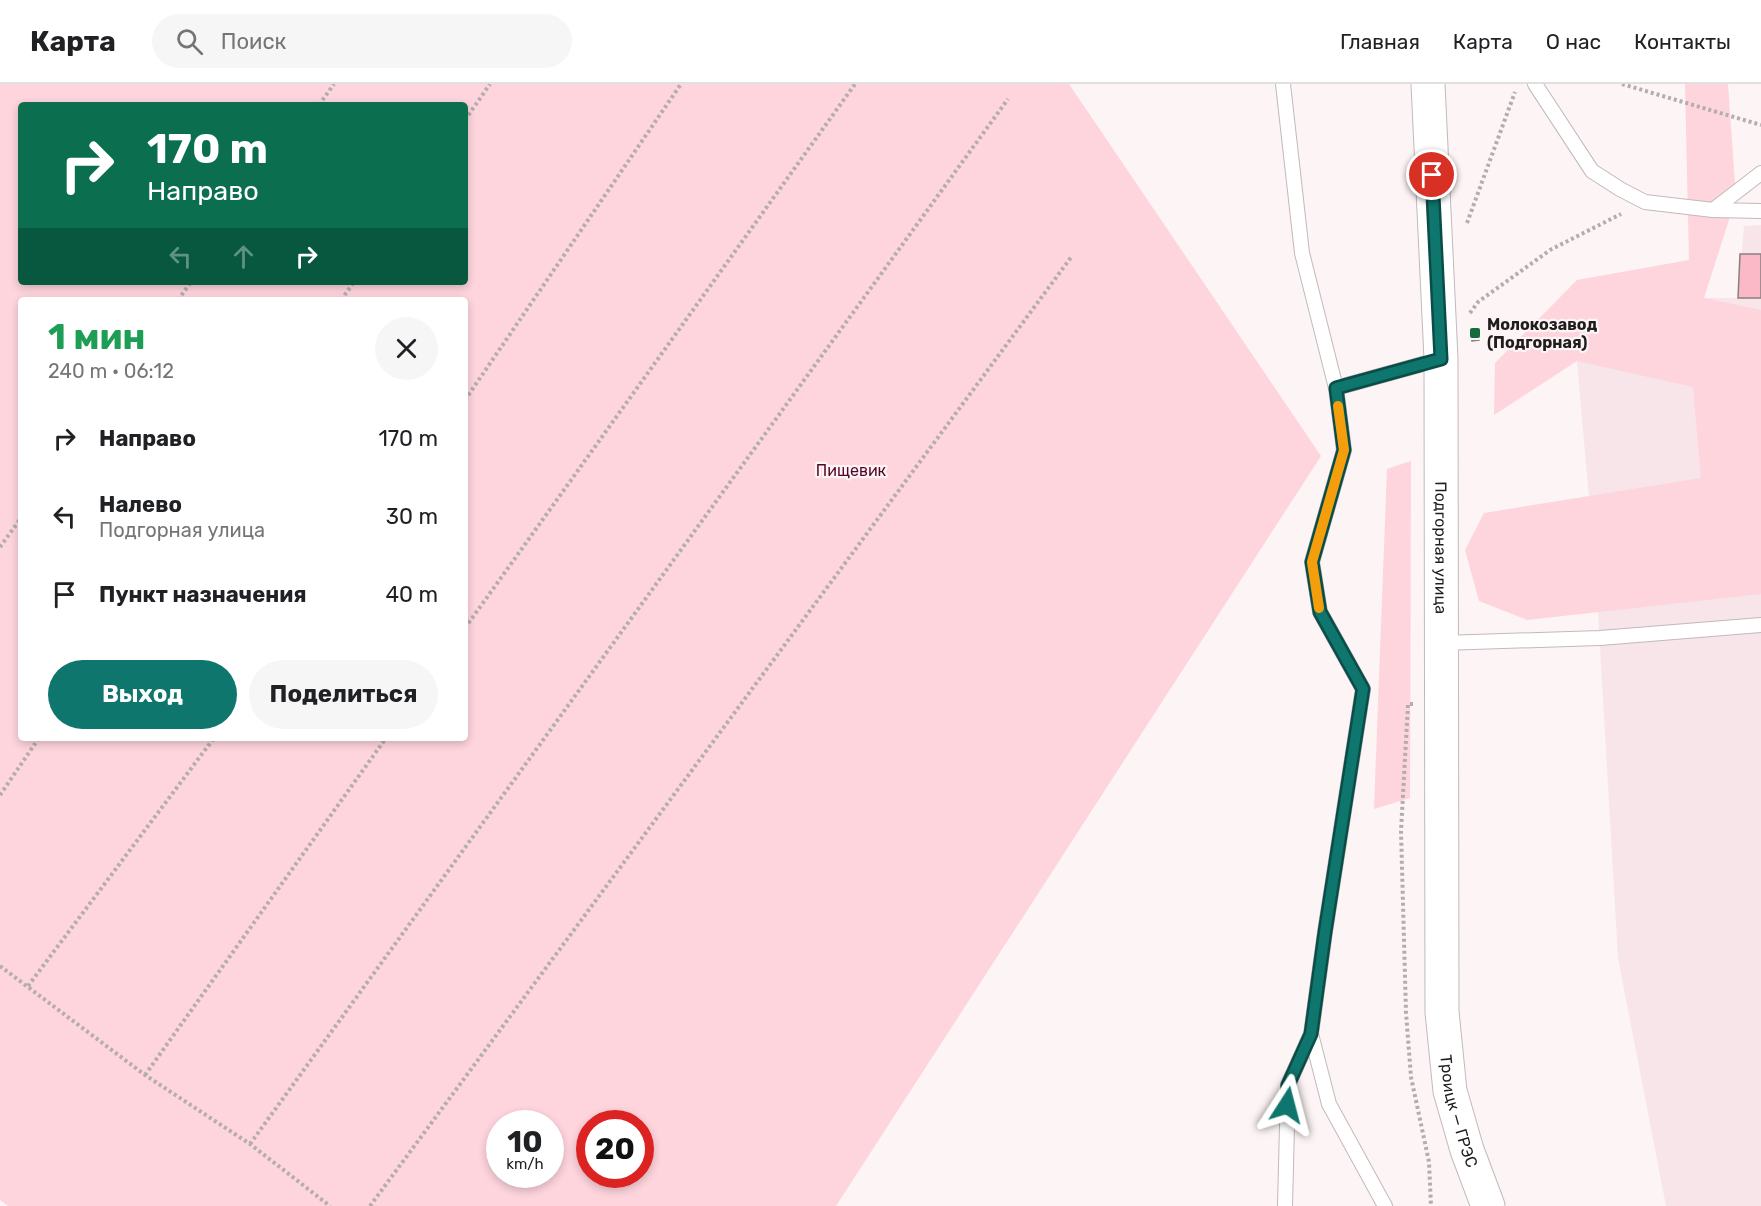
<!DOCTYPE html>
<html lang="ru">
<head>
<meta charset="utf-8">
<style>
  :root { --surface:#fff; --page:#f6f6f6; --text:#202124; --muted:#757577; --line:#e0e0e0; --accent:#0f766e }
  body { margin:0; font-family:Rubik,sans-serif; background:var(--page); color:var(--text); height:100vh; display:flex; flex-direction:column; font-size:22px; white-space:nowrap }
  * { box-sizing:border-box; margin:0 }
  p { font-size:20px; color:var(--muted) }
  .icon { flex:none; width:33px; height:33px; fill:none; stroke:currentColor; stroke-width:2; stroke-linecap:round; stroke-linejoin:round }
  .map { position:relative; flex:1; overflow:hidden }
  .sheet { position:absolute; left:18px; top:213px; width:450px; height:444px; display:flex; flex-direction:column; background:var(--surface); border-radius:6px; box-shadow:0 3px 9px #0003 }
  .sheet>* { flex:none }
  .top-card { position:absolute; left:18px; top:18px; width:450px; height:183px; border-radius:6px; box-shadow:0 3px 9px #0003; background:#0b6e4f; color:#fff; overflow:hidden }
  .speed { position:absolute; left:486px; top:1026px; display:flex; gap:12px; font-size:30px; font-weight:700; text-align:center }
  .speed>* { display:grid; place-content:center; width:78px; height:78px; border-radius:50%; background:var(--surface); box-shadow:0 3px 9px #0003; line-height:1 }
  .speed small { font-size:15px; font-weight:400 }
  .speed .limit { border:9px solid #d22; background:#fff; color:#111 }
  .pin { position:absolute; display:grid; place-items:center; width:51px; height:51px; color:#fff; margin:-26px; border:3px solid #fff; border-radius:50%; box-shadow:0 2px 6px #0007 }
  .me { position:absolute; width:66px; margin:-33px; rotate:9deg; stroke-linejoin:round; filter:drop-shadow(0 0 4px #0008) }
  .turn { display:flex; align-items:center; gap:21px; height:126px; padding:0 30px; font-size:27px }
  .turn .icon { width:78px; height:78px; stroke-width:2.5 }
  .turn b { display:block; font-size:42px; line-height:51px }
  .lanes { display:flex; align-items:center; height:57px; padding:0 30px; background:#0003; justify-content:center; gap:30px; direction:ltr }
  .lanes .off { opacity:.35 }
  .round { display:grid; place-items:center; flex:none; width:63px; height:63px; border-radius:32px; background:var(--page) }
  .overview { display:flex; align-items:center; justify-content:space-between; height:102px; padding:0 30px }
  h1 { font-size:36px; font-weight:700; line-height:45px; color:#1e9e55 }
  .action { display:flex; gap:12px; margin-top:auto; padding:12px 30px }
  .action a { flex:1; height:69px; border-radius:36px; background:var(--accent); color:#fff; font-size:24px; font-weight:700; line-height:69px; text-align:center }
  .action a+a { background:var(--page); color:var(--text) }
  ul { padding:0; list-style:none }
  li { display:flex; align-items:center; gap:18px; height:78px; padding:0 30px }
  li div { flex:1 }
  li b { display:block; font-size:22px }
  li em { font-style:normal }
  header { display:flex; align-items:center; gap:36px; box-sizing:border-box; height:84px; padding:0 30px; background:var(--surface); border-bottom:2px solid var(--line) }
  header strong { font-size:28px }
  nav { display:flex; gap:33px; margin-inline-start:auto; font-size:21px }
  .search { width:420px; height:54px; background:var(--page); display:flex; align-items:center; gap:15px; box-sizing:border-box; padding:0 21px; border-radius:33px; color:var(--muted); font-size:22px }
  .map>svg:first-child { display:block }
</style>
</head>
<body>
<header>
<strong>Карта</strong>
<div class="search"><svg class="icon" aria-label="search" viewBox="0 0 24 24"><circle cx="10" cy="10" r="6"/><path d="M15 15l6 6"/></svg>Поиск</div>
<nav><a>Главная</a><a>Карта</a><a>О нас</a><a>Контакты</a></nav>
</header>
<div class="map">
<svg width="1761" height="1122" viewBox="0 0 1761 1122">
  <rect width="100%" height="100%" fill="#fdf4f5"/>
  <polygon fill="#f7e5e9" points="1761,141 1761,1122 1666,1122 1618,874 1596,494 1577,277 1704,214 1738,214 1744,142"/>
  <g fill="#fed4dd" fill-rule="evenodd">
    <path d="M 0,0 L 1069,0 L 1321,372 L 836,1122 L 8,1122 L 0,1116 ZM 21,21 L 465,21 L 465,198 L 21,198 ZM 21,216 L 465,216 L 465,654 L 21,654 ZM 500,1040 L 550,1040 L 550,1090 L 500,1090 ZM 590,1040 L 640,1040 L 640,1090 L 590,1090 Z"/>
    <polygon points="1685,0 1728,0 1736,114 1704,214 1761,226 1761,510 1527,536 1479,517 1465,466 1484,429 1701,394 1693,303 1577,277 1494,331 1495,279 1577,196 1689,176"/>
    <polygon points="1411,377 1410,714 1374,725 1387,385"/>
  </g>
  <g fill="#fbb8c7" stroke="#877f80" stroke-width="1.5">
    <polygon points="1740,170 1761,170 1761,214 1738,214"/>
    <polygon points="1478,243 1479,256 1472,257 1471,244"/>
  </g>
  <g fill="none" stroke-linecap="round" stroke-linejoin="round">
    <defs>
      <g id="service">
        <polyline points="1283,0 1302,169 1336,304 1344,366 1312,478 1320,528 1363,605 1325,848 1311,950 1329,1020 1385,1122"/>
        <polyline points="1535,0 1592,87 1620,105 1645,118 1713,126 1761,127"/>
        <polyline points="1713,126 1761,89"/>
        <polyline points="1336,304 1441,275"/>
        <polyline points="1442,559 1600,554 1761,541"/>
        <polyline points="1285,1122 1288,1001 1311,950"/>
      </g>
      <g id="tertiary">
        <path id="s1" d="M 1428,0 L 1441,275 L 1442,928 L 1450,1007 L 1467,1066 L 1488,1122"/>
      </g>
    </defs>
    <use href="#service" stroke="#c2b9ba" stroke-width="16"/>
    <use href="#tertiary" stroke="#c2b9ba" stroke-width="35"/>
    <g stroke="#b4adad" stroke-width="4" stroke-dasharray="3 3" stroke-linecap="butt">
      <polyline points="1622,0 1761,41"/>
      <polyline points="319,21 334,0"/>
      <polyline points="465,36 490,0"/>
      <polyline points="1467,139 1515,8"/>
      <polyline points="178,216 191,198"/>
      <polyline points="341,216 354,198"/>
      <polyline points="1470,229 1478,218 1550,166 1621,130"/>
      <polyline points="465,316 681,0"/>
      <polyline points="0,463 21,434"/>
      <polyline points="465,544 855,0"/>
      <polyline points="1413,620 1408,620 1401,747 1406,929 1411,993 1429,1078 1431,1122"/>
      <polyline points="0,711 39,654"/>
      <polyline points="0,882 145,991 250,1060 330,1122"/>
      <polyline points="28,902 214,654"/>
      <polyline points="145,991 386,654"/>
      <polyline points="250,1060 1008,15"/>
      <polyline points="370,1122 1072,172"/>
    </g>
    <use href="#service" stroke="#fff" stroke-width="14"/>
    <use href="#tertiary" stroke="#fff" stroke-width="33"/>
  </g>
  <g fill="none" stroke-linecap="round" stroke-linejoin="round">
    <defs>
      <polyline id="route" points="1287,1021 1288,1001 1311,950 1325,848 1363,605 1320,528 1312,478 1344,366 1336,304 1441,275 1432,91"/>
    </defs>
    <use href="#route" stroke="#0a4d48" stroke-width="15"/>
    <use href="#route" stroke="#0f766e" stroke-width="10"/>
    <polyline stroke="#f59e0b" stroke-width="10" points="1319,524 1312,478 1344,366 1338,322"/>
  </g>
  <rect fill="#166b3d" stroke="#fdf4f5" stroke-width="2" x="1469" y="243" width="12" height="12" rx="3"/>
  <g text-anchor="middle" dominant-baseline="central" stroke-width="4.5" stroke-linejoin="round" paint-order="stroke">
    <g font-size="16" font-weight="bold" fill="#201d1d" stroke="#fdf4f5" text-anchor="start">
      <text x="1487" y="240">Молокозавод<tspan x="1487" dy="18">(Подгорная)</tspan></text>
    </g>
    <g font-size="16" fill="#540625" stroke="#fdf4f5">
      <text x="851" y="386">Пищевик</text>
    </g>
    <g font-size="16" fill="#201d1d" stroke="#fdf4f5">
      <text stroke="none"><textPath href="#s1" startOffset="464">Подгорная улица</textPath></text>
      <text stroke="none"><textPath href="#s1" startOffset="1029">Троицк — ГРЭС</textPath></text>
    </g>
  </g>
</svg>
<div class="speed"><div>10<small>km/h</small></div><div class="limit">20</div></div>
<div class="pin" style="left:1432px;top:91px;background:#d93025"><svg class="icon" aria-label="arrive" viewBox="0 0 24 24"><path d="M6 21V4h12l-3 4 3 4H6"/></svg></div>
<svg class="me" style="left:1287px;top:1021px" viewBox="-20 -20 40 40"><path d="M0-17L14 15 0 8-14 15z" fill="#0f766e" stroke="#fff" stroke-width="4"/></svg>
<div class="top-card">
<div class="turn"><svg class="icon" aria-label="right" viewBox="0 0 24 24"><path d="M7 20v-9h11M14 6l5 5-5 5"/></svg><div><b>170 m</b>Направо</div></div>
<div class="lanes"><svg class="icon off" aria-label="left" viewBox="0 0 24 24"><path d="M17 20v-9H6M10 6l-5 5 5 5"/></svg><svg class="icon off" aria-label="ahead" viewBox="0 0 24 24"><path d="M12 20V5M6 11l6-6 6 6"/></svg><svg class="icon" aria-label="right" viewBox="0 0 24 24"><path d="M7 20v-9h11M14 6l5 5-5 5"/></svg></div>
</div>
<section class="sheet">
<div class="overview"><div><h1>1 мин</h1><p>240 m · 06:12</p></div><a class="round"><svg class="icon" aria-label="close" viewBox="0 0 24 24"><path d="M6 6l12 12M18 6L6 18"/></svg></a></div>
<ul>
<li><svg class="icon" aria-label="right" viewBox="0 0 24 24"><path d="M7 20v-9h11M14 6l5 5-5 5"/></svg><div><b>Направо</b></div><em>170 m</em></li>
<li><svg class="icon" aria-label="left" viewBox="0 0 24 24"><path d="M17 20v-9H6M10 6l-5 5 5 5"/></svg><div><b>Налево</b><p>Подгорная улица</p></div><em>30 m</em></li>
<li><svg class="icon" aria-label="arrive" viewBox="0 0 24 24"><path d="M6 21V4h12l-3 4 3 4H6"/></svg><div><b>Пункт назначения</b></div><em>40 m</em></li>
</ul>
<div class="action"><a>Выход</a><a>Поделиться</a></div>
</section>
</div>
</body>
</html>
